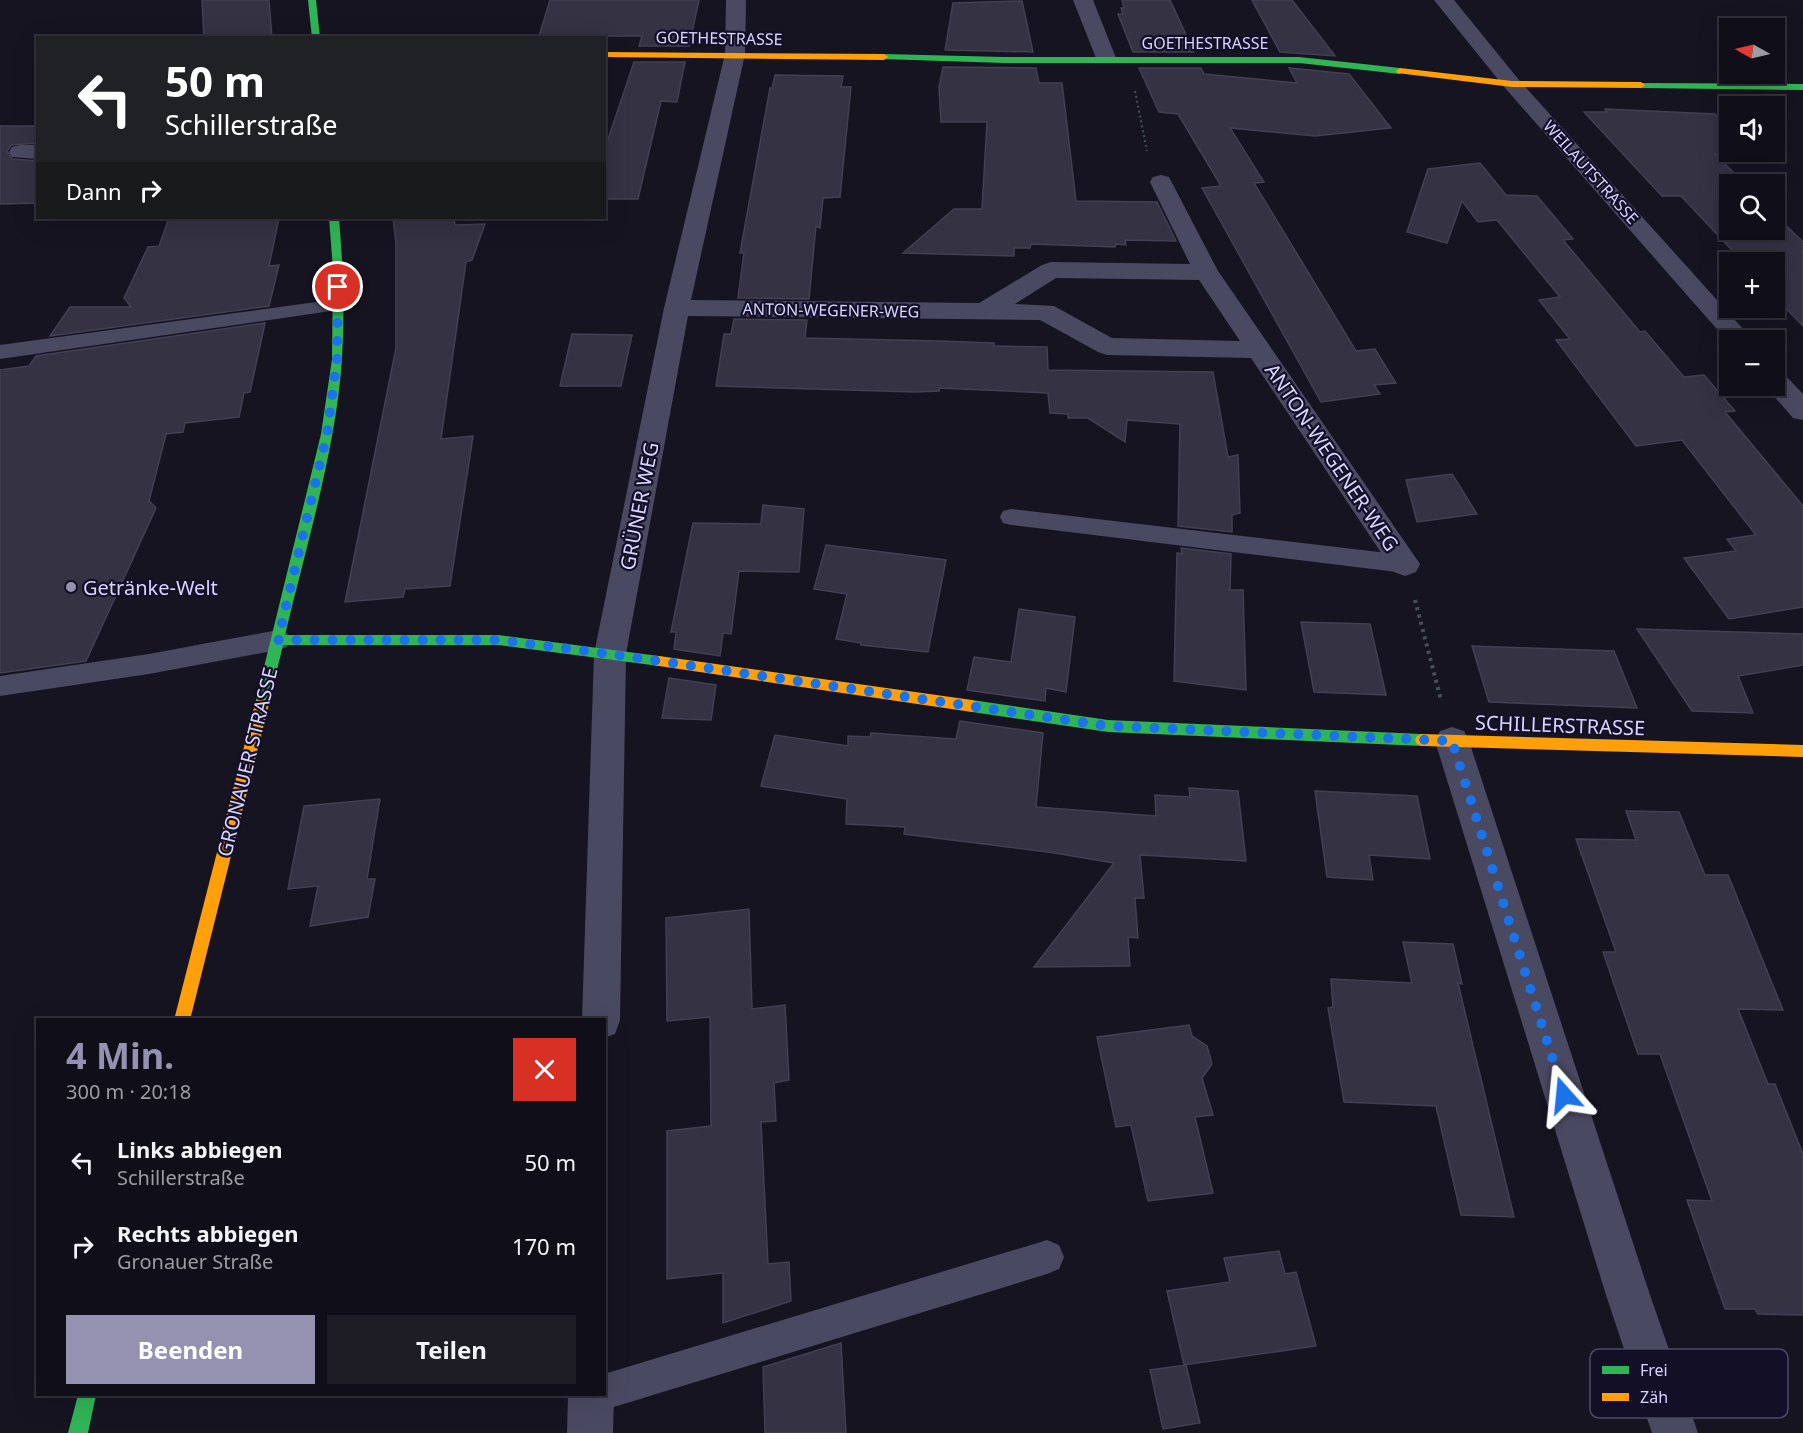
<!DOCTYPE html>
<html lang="de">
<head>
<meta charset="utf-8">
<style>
  :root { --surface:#100f19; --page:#1e1d26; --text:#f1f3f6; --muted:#9c9ca2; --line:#302f38; --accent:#9591b1 }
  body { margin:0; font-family:"Noto Sans",sans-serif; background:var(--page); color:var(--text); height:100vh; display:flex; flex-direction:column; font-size:22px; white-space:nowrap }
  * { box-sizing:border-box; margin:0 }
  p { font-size:20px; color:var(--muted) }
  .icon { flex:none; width:33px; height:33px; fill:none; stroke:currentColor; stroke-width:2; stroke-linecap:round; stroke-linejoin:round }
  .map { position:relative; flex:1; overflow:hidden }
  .panel { position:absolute; left:36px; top:1018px; width:570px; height:378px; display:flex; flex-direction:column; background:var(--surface); border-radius:0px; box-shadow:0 6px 24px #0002,0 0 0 2px var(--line) }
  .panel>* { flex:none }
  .banner { position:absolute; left:36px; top:36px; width:570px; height:183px; border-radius:0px; box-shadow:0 6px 24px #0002,0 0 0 2px var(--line); background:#202124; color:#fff; overflow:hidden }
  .needle { width:39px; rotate:278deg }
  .buttons { position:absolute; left:1719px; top:18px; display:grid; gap:12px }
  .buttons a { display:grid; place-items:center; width:66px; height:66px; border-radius:0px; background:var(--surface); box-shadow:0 6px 24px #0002,0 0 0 2px var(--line); font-size:30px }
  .pin { position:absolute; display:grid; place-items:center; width:51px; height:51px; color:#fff; margin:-26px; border:3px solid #fff; border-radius:50%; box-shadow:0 2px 6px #0007 }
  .me { position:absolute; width:66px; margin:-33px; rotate:342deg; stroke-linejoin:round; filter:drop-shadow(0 0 4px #0008) }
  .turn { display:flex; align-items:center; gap:21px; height:126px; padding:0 30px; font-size:27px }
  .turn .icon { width:78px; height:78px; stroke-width:2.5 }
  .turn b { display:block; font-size:42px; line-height:51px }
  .then { display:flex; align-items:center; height:57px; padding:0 30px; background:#0003; gap:12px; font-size:22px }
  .round { display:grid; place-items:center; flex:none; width:63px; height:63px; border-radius:0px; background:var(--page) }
  .summary { display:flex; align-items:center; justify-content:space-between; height:102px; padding:0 30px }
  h1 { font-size:36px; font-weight:700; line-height:45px; color:var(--accent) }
  .action { display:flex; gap:12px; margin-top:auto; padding:12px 30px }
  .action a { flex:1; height:69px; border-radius:0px; background:var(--accent); color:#fff; font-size:24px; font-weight:700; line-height:69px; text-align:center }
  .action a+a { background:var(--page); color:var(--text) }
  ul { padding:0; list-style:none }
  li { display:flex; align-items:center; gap:18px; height:84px; padding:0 30px }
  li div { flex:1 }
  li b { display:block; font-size:22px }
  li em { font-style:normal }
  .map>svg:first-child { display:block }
</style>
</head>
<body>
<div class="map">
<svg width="1803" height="1433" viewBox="0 0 1803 1433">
  <rect width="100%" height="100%" fill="#161421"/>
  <g fill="#343243" stroke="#433f54" stroke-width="1.5">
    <polygon points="202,0 269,0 272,38 204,38"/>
    <polygon points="550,0 699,0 689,46 639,46 642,36 539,36"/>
    <polygon points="1122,0 1170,0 1194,52 1133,52 1118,14 1123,14 1121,8 1124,8"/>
    <polygon points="1252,0 1292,0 1335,56 1280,52"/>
    <polygon points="1022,1 1033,52 945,50 953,3"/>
    <polygon points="634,62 685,62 677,102 661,101 638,199 604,199 604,151"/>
    <polygon points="943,67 1036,68 1039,83 1062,83 1076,201 1157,202 1176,241 1125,240 1126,245 1116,244 1115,247 1031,244 1030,248 1014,248 1014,256 903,253 954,209 982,209 987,122 941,122 939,87"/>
    <polygon points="1139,68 1201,68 1204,74 1297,83 1289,68 1349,74 1391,128 1315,136 1230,128 1264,182 1254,183 1356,351 1375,349 1396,383 1374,385 1380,394 1321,402 1202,188 1221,186 1178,114 1159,112"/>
    <polygon points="775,75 843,76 841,87 851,87 840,197 823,198 820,228 816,226 809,299 738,298 744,253 740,253 770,88 772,88"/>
    <polygon points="1605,109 1715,114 1730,134 1730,152 1742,152 1744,155 1715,154 1745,184 1730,184 1730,230 1774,230 1774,214 1803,242 1803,326 1774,296 1774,262 1743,262 1681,196 1662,196 1584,112 1607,112"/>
    <polygon points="0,126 38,126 38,143 11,145 7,151 12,159 38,161 38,203 0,204"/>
    <polygon points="1480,163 1506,195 1537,196 1573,239 1563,240 1640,332 1645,331 1684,377 1704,375 1735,411 1725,412 1803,506 1803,607 1729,619 1684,558 1736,551 1727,539 1756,535 1682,440 1636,446 1556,340 1570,339 1539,300 1560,297 1497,220 1478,222 1462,201 1447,243 1407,232 1428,169"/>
    <polygon points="169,218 279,218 269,266 279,265 269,306 50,336 70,307 131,307 124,298 148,247 159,246"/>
    <polygon points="393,218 454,218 455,225 485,224 472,260 466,262 441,439 473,436 450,586 405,589 403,597 345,602 396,348 396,243"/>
    <polygon points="734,319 807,320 805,338 940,341 994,343 994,346 1047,347 1048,370 1213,372 1228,457 1238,455 1240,513 1232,515 1232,532 1178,526 1180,424 1127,420 1125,442 1088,418 1068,418 1068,414 1050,413 1048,393 939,388 939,391 915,392 716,386 724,334 731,334"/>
    <polygon points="265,323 250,392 244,393 239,417 185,423 183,432 166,434 149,501 156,508 86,661 0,673 0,370 29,366 36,356"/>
    <polygon points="572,334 632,335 621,386 560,386"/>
    <polygon points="1452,474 1477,514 1417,522 1406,480"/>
    <polygon points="763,505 804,509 799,572 739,571 731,634 723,633 720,656 674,649 676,632 671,632 693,523 761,524"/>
    <polygon points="826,545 946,560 928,652 861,645 861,643 836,639 847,594 814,589"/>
    <polygon points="1181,548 1231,554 1230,590 1243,590 1246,690 1174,681 1177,553 1182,554"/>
    <polygon points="1019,609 1075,617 1066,692 1046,688 1045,701 967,690 974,657 1011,662"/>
    <polygon points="1301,622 1370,624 1386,695 1314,692"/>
    <polygon points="1637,629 1803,634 1803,665 1738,676 1753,713 1692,711"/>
    <polygon points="1472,646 1614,651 1637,708 1489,702"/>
    <polygon points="669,678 716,685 711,720 662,718"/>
    <polygon points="960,721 1043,733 1036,807 1156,816 1155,795 1190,797 1189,788 1238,791 1246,861 1140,855 1144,898 1135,898 1138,938 1128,937 1130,966 1034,967 1114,863 1055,853 904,834 905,827 846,824 847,799 761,786 775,735 848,746 848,736 870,737 871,733 956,739"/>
    <polygon points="1315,791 1417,796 1430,859 1369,855 1373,880 1327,877"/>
    <polygon points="380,799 367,879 375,879 368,917 310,926 318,886 288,889 304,806"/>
    <polygon points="1626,811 1679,812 1705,875 1728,875 1783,1010 1738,1009 1768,1084 1775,1084 1803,1154 1803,1315 1758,1314 1755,1309 1725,1309 1687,1200 1712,1201 1660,1054 1638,1054 1603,952 1616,952 1576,839 1636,840"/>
    <polygon points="749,909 752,1009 785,1005 789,1080 774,1083 776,1121 761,1122 768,1264 789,1262 791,1301 723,1323 723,1273 667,1279 667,1131 711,1126 710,1017 667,1021 666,918"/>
    <polygon points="1403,942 1453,944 1462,984 1458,983 1514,1217 1461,1215 1436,1106 1344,1102 1328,1008 1333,1007 1331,979 1412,983"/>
    <polygon points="1189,1025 1192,1036 1207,1046 1212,1064 1202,1078 1213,1115 1195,1117 1213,1193 1148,1201 1131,1125 1116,1127 1097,1037"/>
    <polygon points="1279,1251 1285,1274 1296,1272 1316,1346 1184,1365 1167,1291 1230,1282 1224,1258"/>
    <polygon points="841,1343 846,1433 765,1433 763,1367"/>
    <polygon points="1186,1365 1200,1423 1163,1429 1150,1370"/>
  </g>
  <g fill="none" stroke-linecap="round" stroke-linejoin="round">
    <polyline stroke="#44505f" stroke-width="2" stroke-dasharray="2 3" stroke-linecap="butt" points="1135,91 1147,151"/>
    <polyline stroke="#44505f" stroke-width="4" stroke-dasharray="3 4.5" stroke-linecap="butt" points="1415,600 1441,700"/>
    <g fill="#4a4962" fill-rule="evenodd">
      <polygon points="338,299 345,301 348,305 345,309 0,359 0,345"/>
      <polygon points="1011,509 1405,555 1413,558 1417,564 1413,570 1405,573 1011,525 1003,523 1000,517 1003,511"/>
      <polygon points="278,630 287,633 290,640 287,647 278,650 149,674 0,696 0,676 149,654"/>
      <polygon points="1047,1240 1059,1245 1064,1257 1059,1269 1047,1274 604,1410 591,1405 588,1395 604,1395 604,1374"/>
    </g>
    <g fill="#4a4962" fill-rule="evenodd">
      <path d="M 726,0 L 746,0 L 745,54 L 691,300 L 979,303 L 1042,265 L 1051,262 L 1190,264 L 1150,182 L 1153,177 L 1161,175 L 1169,177 L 1218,271 L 1420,564 L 1416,572 L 1405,576 L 1394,572 L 1251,358 L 1107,355 L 1098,352 L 1040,320 L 688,316 L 626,654 L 620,1020 L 615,1034 L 604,1038 L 604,1020 L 582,1020 L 594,654 L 664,308 L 725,54 ZM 1056,278 L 1199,280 L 1240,341 L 1112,338 L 1054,306 L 1015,304 Z"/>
      <polygon points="1073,0 1093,0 1116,58 1113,62 1099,62 1096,58"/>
      <polygon points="1434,0 1454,0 1519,80 1753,340 1730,340 1730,344 1505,88"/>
      <polygon points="20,145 38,145 38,159 12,157 9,152 12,147"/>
      <polygon points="1774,370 1783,373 1803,394 1803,420 1793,418 1765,386 1774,386"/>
      <polygon points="1452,727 1464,731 1469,741 1650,1295 1698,1433 1652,1433 1606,1295 1435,741 1440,731"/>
      <polygon points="604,1378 607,1379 614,1395 613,1433 567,1433 568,1395 604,1395"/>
    </g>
    <g fill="#30b455" fill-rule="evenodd">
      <polygon points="308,0 316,0 320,38 312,38"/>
      <polygon points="884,54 1004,57 1299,57 1400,68 1404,71 1400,74 1299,63 1004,63 881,59 880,57"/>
      <polygon points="1638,83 1803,84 1803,90 1641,88 1638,87"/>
      <path d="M 329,218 L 339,218 C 343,265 345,312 342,359 C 336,449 306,547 285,635 L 498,635 L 659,656 L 664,657 L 666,661 L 664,665 L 659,666 L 498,645 L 283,645 L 269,704 L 267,708 L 257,708 L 255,704 L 321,434 L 332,359 L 333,269 Z"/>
      <polygon points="972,700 1108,720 1422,734 1427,736 1429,740 1427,744 1422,746 1108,732 972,712 967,710 965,706 967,702"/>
      <polygon points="78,1395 96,1395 88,1433 68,1433"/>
    </g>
    <g fill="#ff9f0a" fill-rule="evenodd">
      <polygon points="604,52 884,54 888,57 884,60 604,57"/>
      <polygon points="1400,68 1512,81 1641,82 1645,85 1641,88 1512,87 1397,73 1396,71"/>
      <polygon points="659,656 972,700 977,702 979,706 977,710 972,712 659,666 654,665 652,661 654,657"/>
      <polygon points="262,698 267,700 269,704 190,1020 174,1020 255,704 257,700"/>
      <polygon points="1422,734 1803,745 1803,757 1422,746 1417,744 1415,740 1417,736"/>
    </g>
  </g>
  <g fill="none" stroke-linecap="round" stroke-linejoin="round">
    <polyline stroke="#1a73e8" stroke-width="10" stroke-dasharray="0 18" points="338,287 337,359 327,434 278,640 498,640 610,654 1108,726 1452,741 1564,1095"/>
  </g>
  <circle fill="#9591b1" stroke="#130f26" stroke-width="2" cx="71" cy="587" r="6"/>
  <g text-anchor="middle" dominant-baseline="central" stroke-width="4.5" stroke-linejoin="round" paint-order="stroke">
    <g font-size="16" fill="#d9d4ff" stroke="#130f26">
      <text transform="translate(719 38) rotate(1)">GOETHESTRASSE</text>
      <text x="1205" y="43">GOETHESTRASSE</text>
      <text transform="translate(1591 172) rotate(48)">WEILAUTSTRASSE</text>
      <text transform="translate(831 310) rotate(1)">ANTON-WEGENER-WEG</text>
    </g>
    <g font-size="20" fill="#d9d4ff" stroke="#130f26">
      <text transform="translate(1332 457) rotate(56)">ANTON-WEGENER-WEG</text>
      <text transform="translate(639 506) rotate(-79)">GRÜNER WEG</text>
      <text transform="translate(1560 725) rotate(2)">SCHILLERSTRASSE</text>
      <text transform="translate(247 762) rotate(-76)">GRONAUER STRASSE</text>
    </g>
    <g font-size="20" fill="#d9d4ff" stroke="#130f26" text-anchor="start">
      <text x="83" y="587">Getränke-Welt</text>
    </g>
  </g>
  <rect x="1590" y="1349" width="198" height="69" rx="9" fill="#130f26" stroke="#4e4a67" stroke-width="1.5"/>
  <rect x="1602" y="1366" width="27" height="8" fill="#30b455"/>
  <rect x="1602" y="1393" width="27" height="8" fill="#ff9f0a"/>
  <g font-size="16" fill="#d9d4ff">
    <text x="1640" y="1376">Frei</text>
    <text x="1640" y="1403">Zäh</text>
  </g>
</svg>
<div class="buttons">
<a><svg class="needle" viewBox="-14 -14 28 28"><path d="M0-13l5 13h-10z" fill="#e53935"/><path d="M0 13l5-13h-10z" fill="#9c9ca2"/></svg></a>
<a><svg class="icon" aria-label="sound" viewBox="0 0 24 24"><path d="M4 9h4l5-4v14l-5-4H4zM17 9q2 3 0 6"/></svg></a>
<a><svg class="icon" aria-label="search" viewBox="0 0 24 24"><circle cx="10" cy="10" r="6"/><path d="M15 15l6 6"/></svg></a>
<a>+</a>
<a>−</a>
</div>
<div class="pin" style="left:338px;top:287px;background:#d93025"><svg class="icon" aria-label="arrive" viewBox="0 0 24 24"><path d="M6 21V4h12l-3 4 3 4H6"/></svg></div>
<svg class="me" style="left:1564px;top:1095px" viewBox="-20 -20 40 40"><path d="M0-17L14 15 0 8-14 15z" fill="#1a73e8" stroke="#fff" stroke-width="4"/></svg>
<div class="banner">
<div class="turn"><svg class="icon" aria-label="left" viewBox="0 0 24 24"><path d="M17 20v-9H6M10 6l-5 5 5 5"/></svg><div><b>50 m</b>Schillerstraße</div></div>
<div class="then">Dann<svg class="icon" aria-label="right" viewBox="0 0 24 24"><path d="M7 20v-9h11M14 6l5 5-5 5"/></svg></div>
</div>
<section class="panel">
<div class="summary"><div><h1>4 Min.</h1><p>300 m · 20:18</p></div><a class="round" style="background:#d93025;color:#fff"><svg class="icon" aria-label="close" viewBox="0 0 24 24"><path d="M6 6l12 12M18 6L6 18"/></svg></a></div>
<ul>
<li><svg class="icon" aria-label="left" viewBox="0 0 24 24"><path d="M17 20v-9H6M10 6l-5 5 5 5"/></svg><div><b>Links abbiegen</b><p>Schillerstraße</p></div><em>50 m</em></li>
<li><svg class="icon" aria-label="right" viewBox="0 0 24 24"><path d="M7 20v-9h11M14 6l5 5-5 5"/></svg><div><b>Rechts abbiegen</b><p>Gronauer Straße</p></div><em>170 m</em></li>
</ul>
<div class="action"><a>Beenden</a><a>Teilen</a></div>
</section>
</div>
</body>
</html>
